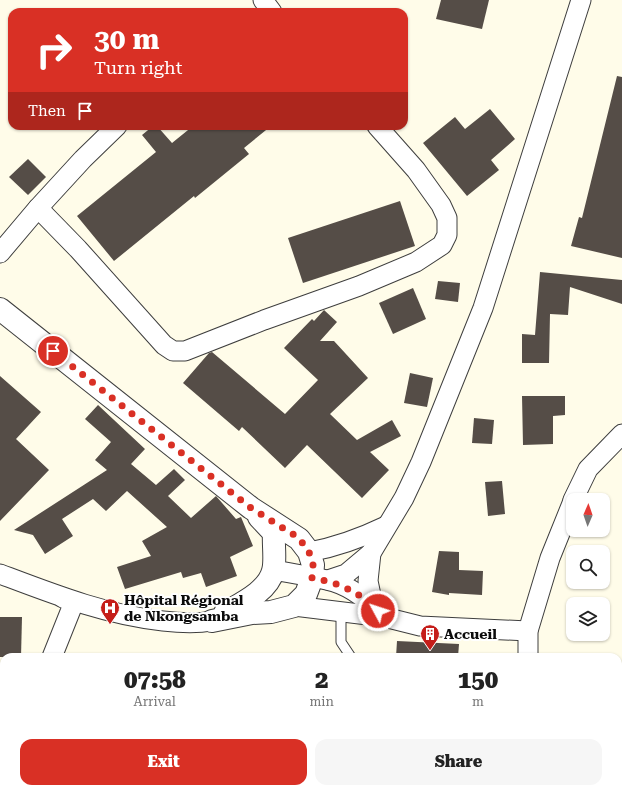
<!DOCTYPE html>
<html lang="en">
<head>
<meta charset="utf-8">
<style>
  :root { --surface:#fff; --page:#f6f6f6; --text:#222; --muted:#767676; --accent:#d93025 }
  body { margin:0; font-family:"Roboto Serif",serif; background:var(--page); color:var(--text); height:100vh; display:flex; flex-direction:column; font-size:15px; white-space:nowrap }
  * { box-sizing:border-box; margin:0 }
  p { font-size:13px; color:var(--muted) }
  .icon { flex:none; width:22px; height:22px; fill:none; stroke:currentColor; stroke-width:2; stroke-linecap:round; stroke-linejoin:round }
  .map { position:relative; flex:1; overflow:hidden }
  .side { position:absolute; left:0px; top:653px; width:622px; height:140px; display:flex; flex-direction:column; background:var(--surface); border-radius:12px 12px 0 0; box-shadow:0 1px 3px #0004 }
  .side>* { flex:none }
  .hud { position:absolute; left:8px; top:8px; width:400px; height:122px; border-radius:12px; box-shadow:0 1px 3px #0004; background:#d93025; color:#fff; overflow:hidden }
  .needle { width:26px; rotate:2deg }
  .buttons { position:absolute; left:566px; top:493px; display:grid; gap:8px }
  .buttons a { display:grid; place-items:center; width:44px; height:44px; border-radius:8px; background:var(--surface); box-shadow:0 1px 3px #0004; font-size:20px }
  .pin { position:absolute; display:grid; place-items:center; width:34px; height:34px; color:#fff; margin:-17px; border:2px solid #fff; border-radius:50%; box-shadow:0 1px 4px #0007 }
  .me { position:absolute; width:44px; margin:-22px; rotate:310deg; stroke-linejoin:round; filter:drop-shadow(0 0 3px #0008) }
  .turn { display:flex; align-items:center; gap:14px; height:84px; padding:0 20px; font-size:18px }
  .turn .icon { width:52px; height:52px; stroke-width:2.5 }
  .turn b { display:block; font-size:28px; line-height:34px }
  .then { display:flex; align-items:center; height:38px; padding:0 20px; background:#0003; gap:8px; font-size:15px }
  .eta { display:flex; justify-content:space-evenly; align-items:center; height:68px; text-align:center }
  .eta b { font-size:24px; font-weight:800; line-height:28px }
  .cta { display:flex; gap:8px; margin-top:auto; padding:8px 20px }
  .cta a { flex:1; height:46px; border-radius:12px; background:var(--accent); color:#fff; font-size:16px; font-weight:800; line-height:46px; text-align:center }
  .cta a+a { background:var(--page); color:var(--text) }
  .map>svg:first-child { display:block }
</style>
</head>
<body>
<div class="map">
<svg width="622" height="793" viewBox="0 0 622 793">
  <rect width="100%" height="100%" fill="#fffce9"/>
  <g fill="#554d47">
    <polygon points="441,0 489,0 482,29 436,19"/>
    <polygon points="617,76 622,77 622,258 571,246 579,217 582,218"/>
    <polygon points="490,109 515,139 491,160 499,170 467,196 423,143 455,117 465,129"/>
    <polygon points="153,126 157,126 172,143 193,126 271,126 244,148 249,154 195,198 194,196 114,261 77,216 156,152 142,135"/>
    <polygon points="28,159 46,177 28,195 9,177"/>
    <polygon points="400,201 415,246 303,283 288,238"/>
    <polygon points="540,272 622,280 622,304 570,287 568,315 550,314 549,363 522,363 522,334 535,335"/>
    <polygon points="438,281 460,283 458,302 435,299"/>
    <polygon points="413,288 426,319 393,334 379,303"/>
    <polygon points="324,310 337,322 320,341 334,341 368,378 330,414 357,440 392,420 401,436 370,452 389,470 362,498 307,445 285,468 242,427 239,431 183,383 209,353 212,352 285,414 318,380 284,348 312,319 314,321"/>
    <polygon points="410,373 433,378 427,407 404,403"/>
    <polygon points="0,376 41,412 16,439 49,470 0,521"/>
    <polygon points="522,396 565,396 565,415 553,416 553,444 523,445"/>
    <polygon points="98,405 145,449 131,464 156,485 174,469 185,480 168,496 191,518 216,496 236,519 241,517 253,546 230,557 237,576 206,587 201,573 183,578 181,572 125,589 117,567 151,556 142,541 167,527 127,491 106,511 93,499 62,519 73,536 45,554 33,535 14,530 107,470 95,460 111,442 85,419"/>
    <polygon points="474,418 494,420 492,444 472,443"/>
    <polygon points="502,481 505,514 488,516 485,482"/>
    <polygon points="439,551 459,552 459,570 483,571 482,595 449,593 449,595 432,592"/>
    <polygon points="0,617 22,617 21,657 0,657"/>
    <polygon points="397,641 459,644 458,657 396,657"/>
  </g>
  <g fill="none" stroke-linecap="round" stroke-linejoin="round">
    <defs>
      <g id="service">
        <polyline points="341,612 341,642 351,657"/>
        <polyline points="395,793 396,789"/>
      </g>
      <g id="minor">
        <polyline points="263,0 272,12"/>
        <polyline points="38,208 78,249 164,345 173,351 185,351 264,320 359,286 416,262 442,245 447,235 447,218 441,205 416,170 377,126"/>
        <polyline points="0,253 38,208 83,159 117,126"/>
        <polyline points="573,500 588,469 622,434"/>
        <path d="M 309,552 C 337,547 361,538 386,526"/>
        <polyline points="371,553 368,581 373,605"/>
        <path d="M 274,570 C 293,574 315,576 334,582 C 353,588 370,602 384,617"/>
        <path d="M 0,574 C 53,594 106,615 163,621 C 180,623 195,624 212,621"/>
        <polyline points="328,580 346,574 371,553 404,498 421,462 483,308 581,0"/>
        <polyline points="294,606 384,617 420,626 528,631"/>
        <polyline points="52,657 74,602 63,598"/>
        <polyline points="528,657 528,631 550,558 573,501"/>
        <polyline points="42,789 45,793"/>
        <polyline points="538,789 541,793"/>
      </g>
      <g id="tertiary">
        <polyline points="0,309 251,508 299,539 309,552 313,565 312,578 306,594 294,606 271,612 252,613 212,621"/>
        <path d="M 225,613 C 242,603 268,591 273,571 C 276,561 273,544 274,533 L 259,517"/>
      </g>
    </defs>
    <use href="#service" stroke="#3e3e3e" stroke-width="11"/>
    <use href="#minor" stroke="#3e3e3e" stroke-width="21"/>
    <use href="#tertiary" stroke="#3e3e3e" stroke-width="24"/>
    <use href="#service" stroke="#fff" stroke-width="9"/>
    <use href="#minor" stroke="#fff" stroke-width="19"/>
    <use href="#tertiary" stroke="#fff" stroke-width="22"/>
  </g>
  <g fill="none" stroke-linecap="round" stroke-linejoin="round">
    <path stroke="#d93025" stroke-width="7" stroke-dasharray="0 12.6" d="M 53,351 L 251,508 L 299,538 L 309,552 L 313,565 L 312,578 C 337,582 360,592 378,611"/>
  </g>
  <defs>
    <symbol id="hospital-pin" viewBox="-11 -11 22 30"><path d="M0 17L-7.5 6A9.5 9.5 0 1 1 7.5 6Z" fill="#c51d19" stroke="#fff"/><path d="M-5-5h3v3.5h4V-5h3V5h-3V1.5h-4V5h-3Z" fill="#fff"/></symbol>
    <symbol id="building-pin" viewBox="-11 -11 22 30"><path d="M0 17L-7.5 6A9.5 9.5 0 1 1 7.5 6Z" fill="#c51d19" stroke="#fff"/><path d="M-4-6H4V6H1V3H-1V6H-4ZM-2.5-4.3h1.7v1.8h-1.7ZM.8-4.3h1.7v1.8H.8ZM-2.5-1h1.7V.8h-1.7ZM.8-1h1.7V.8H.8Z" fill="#fff"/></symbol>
  </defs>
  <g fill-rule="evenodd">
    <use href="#hospital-pin" x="99" y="597" width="22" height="30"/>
    <use href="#building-pin" x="419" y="623" width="22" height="30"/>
  </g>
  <g text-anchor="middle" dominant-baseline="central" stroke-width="4" stroke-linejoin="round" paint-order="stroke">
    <g font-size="14" font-weight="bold" fill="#0b0b0b" stroke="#fff" text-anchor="start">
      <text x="124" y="600">Hôpital Régional<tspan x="124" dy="16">de Nkongsamba</tspan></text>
      <text x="444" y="634">Accueil</text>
    </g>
  </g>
</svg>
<div class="buttons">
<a><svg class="needle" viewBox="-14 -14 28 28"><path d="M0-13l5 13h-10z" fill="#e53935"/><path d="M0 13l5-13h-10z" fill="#767676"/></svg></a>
<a><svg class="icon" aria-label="search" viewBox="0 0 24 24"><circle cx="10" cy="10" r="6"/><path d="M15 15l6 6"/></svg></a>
<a><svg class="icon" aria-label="layers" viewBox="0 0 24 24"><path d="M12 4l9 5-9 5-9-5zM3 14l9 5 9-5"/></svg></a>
</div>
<div class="pin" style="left:53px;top:351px;background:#d93025"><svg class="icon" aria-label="arrive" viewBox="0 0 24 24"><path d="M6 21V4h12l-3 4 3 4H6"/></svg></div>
<svg class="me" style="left:378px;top:611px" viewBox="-20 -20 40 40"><circle r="17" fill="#d93025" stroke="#fff" stroke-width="3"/><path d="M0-11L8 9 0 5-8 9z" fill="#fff"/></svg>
<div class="hud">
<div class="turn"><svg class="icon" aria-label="right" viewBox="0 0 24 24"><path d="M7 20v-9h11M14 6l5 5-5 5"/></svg><div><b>30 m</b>Turn right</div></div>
<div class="then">Then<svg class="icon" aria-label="arrive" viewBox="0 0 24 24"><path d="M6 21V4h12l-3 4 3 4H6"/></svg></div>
</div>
<section class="side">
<div class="eta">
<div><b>07:58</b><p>Arrival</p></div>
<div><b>2</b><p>min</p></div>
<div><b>150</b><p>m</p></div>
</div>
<div class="cta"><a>Exit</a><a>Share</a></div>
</section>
</div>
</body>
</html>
